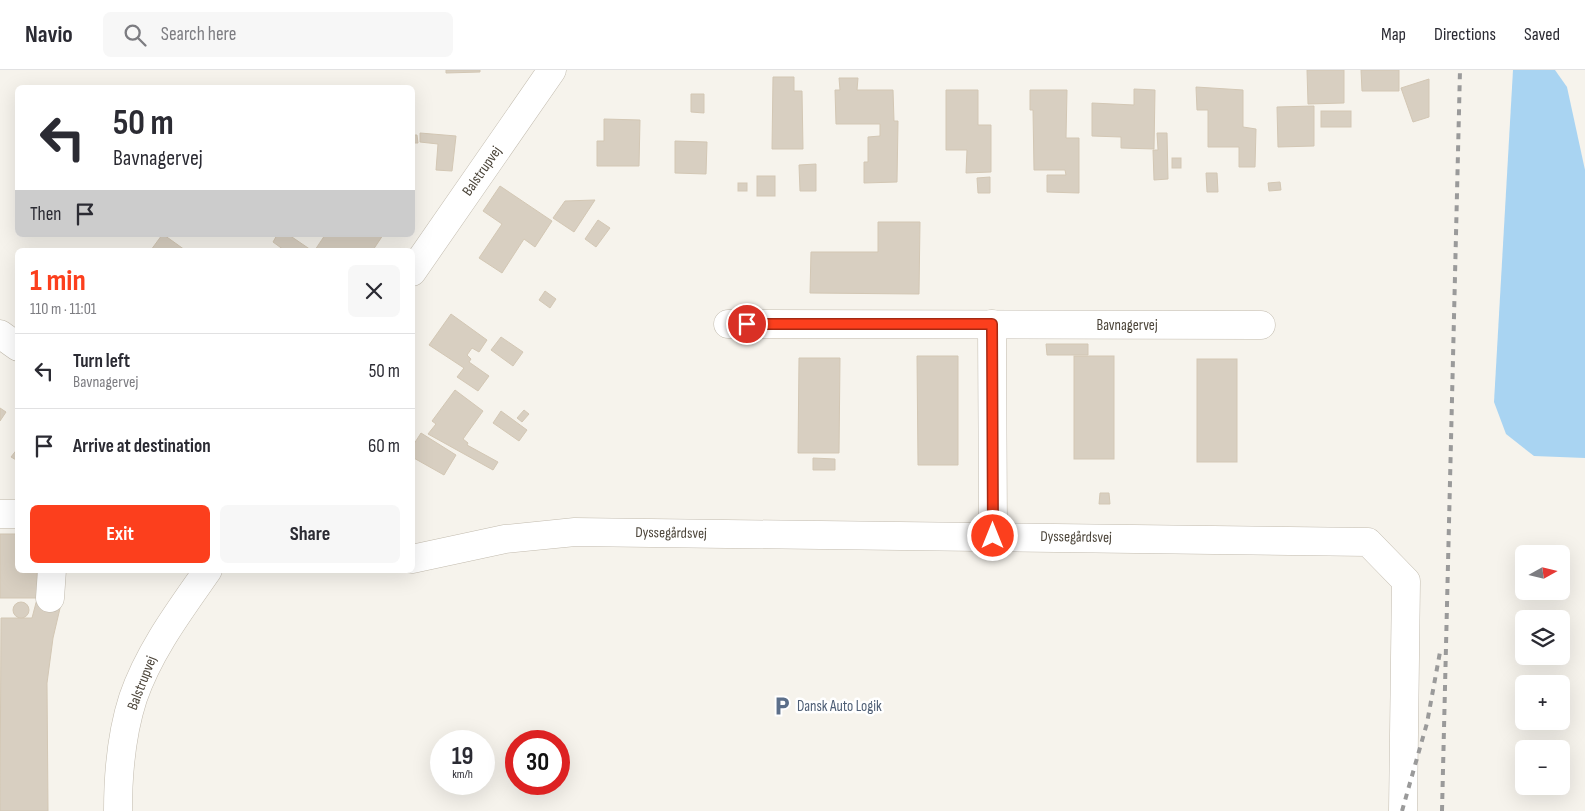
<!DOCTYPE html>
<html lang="en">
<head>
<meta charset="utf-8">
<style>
  :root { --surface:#fff; --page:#f7f7f7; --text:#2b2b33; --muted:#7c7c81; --line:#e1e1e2; --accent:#fc3f1d }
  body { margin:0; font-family:"Sofia Sans Condensed",sans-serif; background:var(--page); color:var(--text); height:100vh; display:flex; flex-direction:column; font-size:19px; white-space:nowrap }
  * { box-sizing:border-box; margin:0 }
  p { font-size:16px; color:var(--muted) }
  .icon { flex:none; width:28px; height:28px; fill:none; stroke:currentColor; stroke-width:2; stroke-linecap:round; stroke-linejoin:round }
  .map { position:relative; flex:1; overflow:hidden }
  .panel { position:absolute; left:15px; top:178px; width:400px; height:325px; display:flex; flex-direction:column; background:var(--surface); border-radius:8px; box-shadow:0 5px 20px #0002 }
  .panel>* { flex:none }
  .guide { position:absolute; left:15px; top:15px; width:400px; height:152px; border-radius:8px; box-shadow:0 5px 20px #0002; background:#fff; color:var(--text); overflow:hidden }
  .needle { width:32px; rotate:82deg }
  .fabs { position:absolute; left:1515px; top:475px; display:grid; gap:10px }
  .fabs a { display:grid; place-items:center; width:55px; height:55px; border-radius:8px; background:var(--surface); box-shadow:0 5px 20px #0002; font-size:25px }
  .speed { position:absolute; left:430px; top:660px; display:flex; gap:10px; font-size:25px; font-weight:700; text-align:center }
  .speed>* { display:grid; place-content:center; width:65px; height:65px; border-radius:50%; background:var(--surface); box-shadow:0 5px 20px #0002; line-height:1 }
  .speed small { font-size:12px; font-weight:400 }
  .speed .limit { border:8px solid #d22; background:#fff; color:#111 }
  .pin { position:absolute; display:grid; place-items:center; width:42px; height:42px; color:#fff; margin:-21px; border:2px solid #fff; border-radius:50%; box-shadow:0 1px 5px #0007 }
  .me { position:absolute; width:55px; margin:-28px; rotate:0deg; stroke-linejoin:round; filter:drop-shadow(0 0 4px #0008) }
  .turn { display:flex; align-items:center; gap:18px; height:105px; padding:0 15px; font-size:22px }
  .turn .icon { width:65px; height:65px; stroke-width:2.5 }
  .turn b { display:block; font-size:35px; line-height:42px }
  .then { display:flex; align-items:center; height:48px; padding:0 15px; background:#0003; gap:10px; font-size:19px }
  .round { display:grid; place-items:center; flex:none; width:52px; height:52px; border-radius:8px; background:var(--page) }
  .overview { display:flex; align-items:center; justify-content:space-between; height:85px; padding:0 15px }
  h1 { font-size:30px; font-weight:700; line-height:38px; color:var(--accent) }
  .cta { display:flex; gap:10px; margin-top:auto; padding:10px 15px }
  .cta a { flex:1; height:58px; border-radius:8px; background:var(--accent); color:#fff; font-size:20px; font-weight:700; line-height:58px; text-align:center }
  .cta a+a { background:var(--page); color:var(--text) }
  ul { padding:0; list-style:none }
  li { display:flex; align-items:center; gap:15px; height:75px; padding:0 15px; border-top:1px solid var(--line) }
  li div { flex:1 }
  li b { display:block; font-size:19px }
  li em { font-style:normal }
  header { display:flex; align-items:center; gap:30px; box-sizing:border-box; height:70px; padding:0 25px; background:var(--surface); border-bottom:1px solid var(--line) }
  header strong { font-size:24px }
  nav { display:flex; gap:28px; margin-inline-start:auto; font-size:18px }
  .search { width:350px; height:45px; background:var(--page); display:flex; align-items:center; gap:12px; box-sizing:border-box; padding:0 18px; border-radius:8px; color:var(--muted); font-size:19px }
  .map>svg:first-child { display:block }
</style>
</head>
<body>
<header>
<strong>Navio</strong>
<div class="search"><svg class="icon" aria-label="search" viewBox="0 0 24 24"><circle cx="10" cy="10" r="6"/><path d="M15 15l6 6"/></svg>Search here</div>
<nav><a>Map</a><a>Directions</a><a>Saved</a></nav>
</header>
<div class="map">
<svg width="1585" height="741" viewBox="0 0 1585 741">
  <rect width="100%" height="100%" fill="#f6f3ec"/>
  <polygon fill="#a9d4f2" points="1513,0 1555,0 1567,17 1585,100 1585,388 1534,386 1506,364 1494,332"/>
  <g fill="#d8cfc1" stroke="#d3c7b4">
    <polygon points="446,0 480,0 480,2 446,3"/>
    <polygon points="1307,0 1344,0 1344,33 1308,34"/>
    <polygon points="1361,0 1399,0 1399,21 1362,21"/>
    <polygon points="773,7 794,7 794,21 802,21 803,79 772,79"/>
    <polygon points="839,8 858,8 857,20 893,20 894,51 898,51 897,112 864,113 864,92 868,92 868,67 880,66 880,54 836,54 835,20 840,20"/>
    <polygon points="1429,9 1429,47 1413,52 1401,18"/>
    <polygon points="1196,17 1243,20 1243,57 1256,59 1255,97 1239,97 1239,77 1208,77 1208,40 1197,40"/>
    <polygon points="1134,19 1155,20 1154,79 1121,78 1121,67 1092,66 1092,33 1134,35"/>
    <polygon points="946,20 978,20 978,55 991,55 991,102 966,103 967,80 946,80"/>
    <polygon points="1030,20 1067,20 1066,68 1079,68 1079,123 1047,122 1047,105 1066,105 1065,100 1034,100 1033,40 1030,40"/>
    <polygon points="691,24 704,24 704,43 691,42"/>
    <polygon points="1314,36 1314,76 1278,77 1277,37"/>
    <rect x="1321" y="41" width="30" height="16"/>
    <polygon points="604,49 640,50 639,96 597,96 597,71 604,71"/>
    <polygon points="420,63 456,66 452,101 436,100 438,74 420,72"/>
    <polygon points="1157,63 1167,63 1168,109 1154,110 1153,80 1158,80"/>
    <polygon points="412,65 417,65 418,73 412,73"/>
    <polygon points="675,71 707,72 706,104 675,103"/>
    <rect x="1172" y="88" width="9" height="10"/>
    <polygon points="816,94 816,121 800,121 799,95"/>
    <polygon points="1206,103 1217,103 1218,122 1207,122"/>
    <rect x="757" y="106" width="18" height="20"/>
    <polygon points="990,107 990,123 978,123 977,108"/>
    <polygon points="1280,112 1281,120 1269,121 1268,113"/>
    <rect x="738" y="113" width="9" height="8"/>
    <polygon points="500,116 552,151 535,177 524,169 502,203 479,188 502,154 483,141"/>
    <polygon points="595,130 574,162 553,148 565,131"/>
    <polygon points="598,150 610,158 596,177 585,169"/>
    <polygon points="878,152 920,152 919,224 810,223 811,182 878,182"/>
    <polygon points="162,165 164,165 185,180 151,180"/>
    <polygon points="277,165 289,165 311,180 284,180 273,172"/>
    <polygon points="325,165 383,165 373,180 315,180"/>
    <polygon points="545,221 556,229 550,238 539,230"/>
    <polygon points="451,244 487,270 479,282 472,278 467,285 471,289 469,292 489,306 478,321 457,307 464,298 429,275"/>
    <polygon points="501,267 523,282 513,296 491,280"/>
    <polygon points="1046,274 1088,274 1088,285 1047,285"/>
    <polygon points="917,286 958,286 958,395 918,395"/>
    <rect x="1074" y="286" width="40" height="103"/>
    <polygon points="799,288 840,288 839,383 798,383"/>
    <rect x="1197" y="289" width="40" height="103"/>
    <polygon points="455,320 483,341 463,369 468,373 467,375 498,392 493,400 428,364 436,354 432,351"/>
    <polygon points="0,338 6,342 0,351"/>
    <polygon points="524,340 529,344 522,352 517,348"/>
    <polygon points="501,341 527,360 519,371 493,353"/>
    <polygon points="421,363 456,385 444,405 412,387 412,377"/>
    <polygon points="18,378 18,391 11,387"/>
    <polygon points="813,388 835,389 835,400 813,400"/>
    <polygon points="1100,423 1109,423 1110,434 1099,434"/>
    <polygon points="0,464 18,464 18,500 37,500 38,528 0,528"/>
    <polygon points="37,529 61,534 53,568 47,613 48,741 0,741 1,548 32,548"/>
    <circle cx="21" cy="540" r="8"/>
  </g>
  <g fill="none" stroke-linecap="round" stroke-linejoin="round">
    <defs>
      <g id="minor">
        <polyline points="412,202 552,0"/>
        <polyline points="728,254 1261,255"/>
        <polyline points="992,254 993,466"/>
        <polyline points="0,264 18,277"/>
        <polyline points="0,444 18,444"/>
        <polyline points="412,489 505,469 575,462 1368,472 1406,511 1403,741"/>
        <polyline points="50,528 52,500"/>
        <path d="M 118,741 C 118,706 122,662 133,628 C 149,581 180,540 208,500"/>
      </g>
    </defs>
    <use href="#minor" stroke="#c2bbae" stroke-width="29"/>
    <use href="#minor" stroke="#fff" stroke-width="28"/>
    <g stroke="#9a9a9a" stroke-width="4" stroke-dasharray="6 6" stroke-linecap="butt">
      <polyline points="1402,741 1427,653 1440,582"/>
      <polyline points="1442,741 1460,0"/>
    </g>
  </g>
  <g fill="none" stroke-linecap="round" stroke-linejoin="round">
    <defs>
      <polyline id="route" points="747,254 992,254 993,466"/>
    </defs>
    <use href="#route" stroke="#a42913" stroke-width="12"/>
    <use href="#route" stroke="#fc3f1d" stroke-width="9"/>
  </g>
  <defs>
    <symbol id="parking-bare" viewBox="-9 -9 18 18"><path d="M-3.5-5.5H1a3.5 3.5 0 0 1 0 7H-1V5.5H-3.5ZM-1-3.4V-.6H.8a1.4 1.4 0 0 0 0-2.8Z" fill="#5c6f8a" stroke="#fff" stroke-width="2.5" paint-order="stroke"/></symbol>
  </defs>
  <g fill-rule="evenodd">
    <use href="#parking-bare" x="768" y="622" width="28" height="28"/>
  </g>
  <g text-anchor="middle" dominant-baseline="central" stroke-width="5" stroke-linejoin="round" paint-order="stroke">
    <g font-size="15" fill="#4b4439" stroke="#fff">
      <text transform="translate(482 101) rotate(-55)">Balstrupvej</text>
      <text x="1127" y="255">Bavnagervej</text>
      <text transform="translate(671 463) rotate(1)">Dyssegårdsvej</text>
      <text transform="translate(1076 467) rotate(1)">Dyssegårdsvej</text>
      <text transform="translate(142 613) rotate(-69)">Balstrupvej</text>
    </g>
    <g font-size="15" fill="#4e5e75" stroke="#fff" text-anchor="start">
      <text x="797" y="636">Dansk Auto Logik</text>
    </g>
  </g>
</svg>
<div class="fabs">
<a><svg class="needle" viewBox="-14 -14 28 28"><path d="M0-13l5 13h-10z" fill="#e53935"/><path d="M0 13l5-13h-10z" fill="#7c7c81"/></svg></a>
<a><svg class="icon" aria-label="layers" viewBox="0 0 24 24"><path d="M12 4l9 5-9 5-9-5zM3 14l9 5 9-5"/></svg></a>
<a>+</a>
<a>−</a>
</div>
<div class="speed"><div>19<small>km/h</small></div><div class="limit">30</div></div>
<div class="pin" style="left:747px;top:254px;background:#d93025"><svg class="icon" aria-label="arrive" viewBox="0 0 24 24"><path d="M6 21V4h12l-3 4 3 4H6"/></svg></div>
<svg class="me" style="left:993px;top:466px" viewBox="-20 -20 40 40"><circle r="17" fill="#fc3f1d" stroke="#fff" stroke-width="3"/><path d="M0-11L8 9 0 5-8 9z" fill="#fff"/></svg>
<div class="guide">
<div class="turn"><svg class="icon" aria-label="left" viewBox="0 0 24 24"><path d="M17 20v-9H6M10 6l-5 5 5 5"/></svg><div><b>50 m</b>Bavnagervej</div></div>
<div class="then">Then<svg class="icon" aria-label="arrive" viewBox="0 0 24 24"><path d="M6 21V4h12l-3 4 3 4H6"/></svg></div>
</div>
<section class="panel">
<div class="overview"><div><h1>1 min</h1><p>110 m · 11:01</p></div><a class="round"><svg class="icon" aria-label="close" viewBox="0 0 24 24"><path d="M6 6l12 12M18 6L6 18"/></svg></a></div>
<ul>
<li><svg class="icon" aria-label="left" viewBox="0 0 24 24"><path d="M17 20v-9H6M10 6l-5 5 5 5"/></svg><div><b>Turn left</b><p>Bavnagervej</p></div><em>50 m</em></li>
<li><svg class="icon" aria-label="arrive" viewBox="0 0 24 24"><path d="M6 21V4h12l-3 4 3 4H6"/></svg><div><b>Arrive at destination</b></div><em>60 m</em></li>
</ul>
<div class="cta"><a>Exit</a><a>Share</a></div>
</section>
</div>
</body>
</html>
